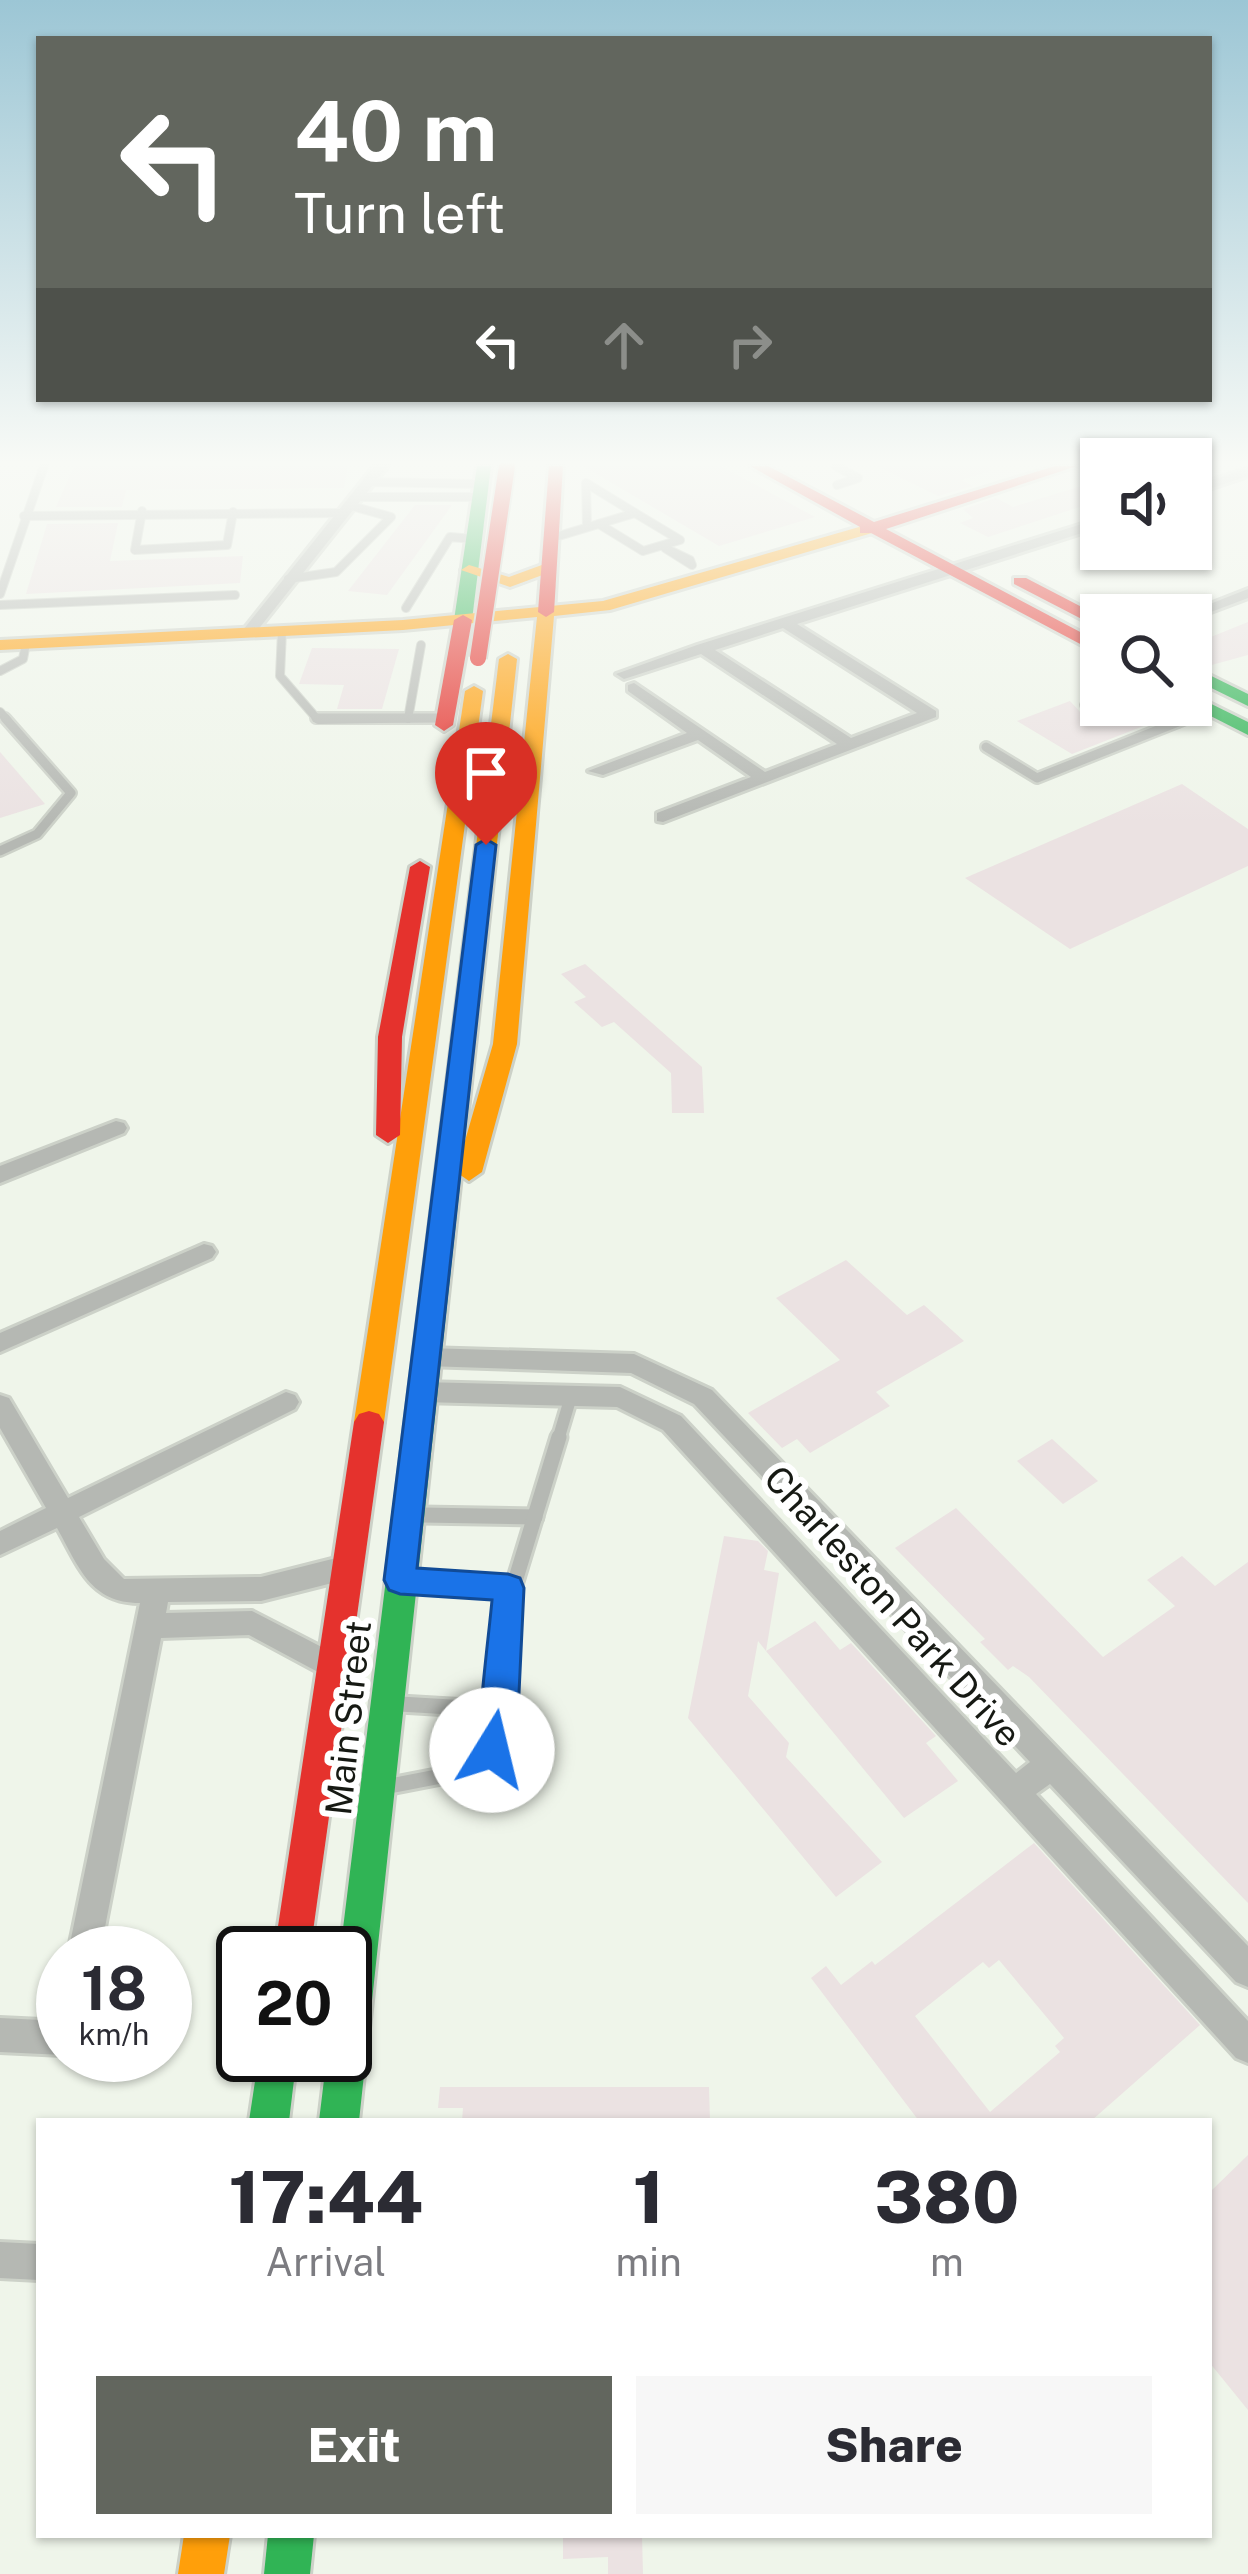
<!DOCTYPE html>
<html lang="en">
<head>
<meta charset="utf-8">
<style>
  :root { --surface:#fff; --page:#f7f7f7; --text:#2b2b33; --muted:#7c7c81; --accent:#62665e }
  body { margin:0; font-family:"Public Sans",sans-serif; background:var(--page); color:var(--text); height:100vh; display:flex; flex-direction:column; font-size:45px; white-space:nowrap }
  * { box-sizing:border-box; margin:0 }
  p { font-size:39px; color:var(--muted) }
  .icon { flex:none; width:66px; height:66px; fill:none; stroke:currentColor; stroke-width:2; stroke-linecap:round; stroke-linejoin:round }
  .map { position:relative; flex:1; overflow:hidden }
  .side { position:absolute; left:36px; top:2118px; width:1176px; height:420px; display:flex; flex-direction:column; background:var(--surface); border-radius:0px; box-shadow:0 3px 9px #0004 }
  .side>* { flex:none }
  .top-card { position:absolute; left:36px; top:36px; width:1176px; height:366px; border-radius:0px; box-shadow:0 3px 9px #0004; background:#62665e; color:#fff; overflow:hidden }
  .buttons { position:absolute; left:1080px; top:438px; display:grid; gap:24px }
  .buttons a { display:grid; place-items:center; width:132px; height:132px; border-radius:0px; background:var(--surface); box-shadow:0 3px 9px #0004; font-size:60px }
  .speed { position:absolute; left:36px; top:1926px; display:flex; gap:24px; font-size:60px; font-weight:700; text-align:center }
  .speed>* { display:grid; place-content:center; width:156px; height:156px; border-radius:50%; background:var(--surface); box-shadow:0 3px 9px #0004; line-height:1 }
  .speed small { font-size:30px; font-weight:400 }
  .speed .limit { border:6px solid #111; border-radius:18px; background:#fff; color:#111 }
  .pin { position:absolute; display:grid; place-items:center; width:102px; height:102px; color:#fff; margin:-123px -51px; border-radius:50% 50% 50% 0; rotate:-45deg; box-shadow:0 0 12px #0007 }
  .pin .icon { rotate:45deg }
  .me { position:absolute; width:132px; margin:-66px; rotate:9deg; stroke-linejoin:round; filter:drop-shadow(0 0 9px #0008) }
  .turn { display:flex; align-items:center; gap:42px; height:252px; padding:0 60px; font-size:54px }
  .turn .icon { width:156px; height:156px; stroke-width:2.5 }
  .turn b { display:block; font-size:84px; line-height:102px }
  .lanes { display:flex; align-items:center; height:114px; padding:0 60px; background:#0003; justify-content:center; gap:60px; direction:ltr }
  .lanes .off { opacity:.35 }
  .eta { display:flex; justify-content:space-evenly; align-items:center; height:204px; text-align:center }
  .eta b { font-size:72px; font-weight:800; line-height:84px }
  .action { display:flex; gap:24px; margin-top:auto; padding:24px 60px }
  .action a { flex:1; height:138px; border-radius:0px; background:var(--accent); color:#fff; font-size:48px; font-weight:800; line-height:138px; text-align:center }
  .action a+a { background:var(--page); color:var(--text) }
  .map>svg:first-child { display:block }
</style>
</head>
<body>
<div class="map">
<svg width="1248" height="2574" viewBox="0 0 1248 2574">
  <rect width="100%" height="100%" fill="#eff5ea"/>
  <g fill="#ebe2e2" fill-rule="evenodd">
    <polygon points="74,466 348,466 344,488 126,490 122,507 56,507"/>
    <polygon points="583,466 721,466 815,517 719,546"/>
    <polygon points="877,466 989,466 990,471 961,480 973,486 938,496"/>
    <polygon points="1101,480 1101,500 988,537 960,523 973,518 963,509 996,498 1013,507"/>
    <polygon points="415,505 452,505 387,595 348,591"/>
    <polygon points="118,523 110,561 243,556 240,583 26,594 47,524"/>
    <polygon points="1248,622 1248,655 1208,666 1191,657 1191,645"/>
    <polygon points="312,648 399,649 382,709 337,709 344,685 299,684"/>
    <polygon points="1070,701 1081,713 1117,708 1146,725 1072,754 1017,721"/>
    <polygon points="0,752 45,804 0,818"/>
    <polygon points="1182,784 1248,829 1248,866 1070,949 965,878"/>
    <polygon points="585,964 702,1067 704,1113 672,1113 671,1073 614,1022 602,1027 574,1002 586,997 561,974"/>
    <polygon points="846,1260 907,1315 924,1305 964,1341 876,1392 890,1406 810,1453 797,1439 782,1448 748,1413 840,1360 776,1298"/>
    <polygon points="1052,1439 1098,1481 1063,1504 1017,1461"/>
    <polygon points="956,1508 1103,1657 1175,1606 1147,1580 1182,1556 1215,1586 1248,1562 1248,1903 1029,1677 1013,1666 1008,1670 980,1642 985,1639 895,1548"/>
    <polygon points="724,1536 758,1541 768,1551 764,1570 779,1573 766,1651 758,1641 748,1696 789,1743 786,1757 882,1862 836,1897 688,1718"/>
    <polygon points="815,1621 840,1650 851,1643 936,1736 926,1743 958,1781 904,1818 766,1651"/>
    <path d="M 1034,1843 L 1200,2025 L 1091,2121 L 919,2121 L 811,1978 L 826,1966 L 841,1985 L 872,1961 L 875,1965 ZM 999,1960 L 1064,2038 L 1055,2046 L 1060,2052 L 990,2112 L 915,2016 L 983,1962 L 989,1968 Z"/>
    <polygon points="440,2087 709,2087 710,2121 462,2121 463,2108 438,2108"/>
    <polygon points="1248,2155 1248,2410 1209,2362 1209,2193"/>
    <polygon points="563,2535 642,2535 643,2574 608,2574 608,2557 563,2559"/>
  </g>
  <g fill="none" stroke-linecap="round" stroke-linejoin="round">
    <defs>
      <g id="lane-far3">
        <polyline points="836,466 858,478 837,485"/>
        <polyline points="368,482 482,484"/>
        <polyline points="361,497 480,497"/>
        <polyline points="142,511 135,550 227,545 233,512"/>
        <polyline points="24,516 342,513"/>
        <polyline points="599,524 643,551 680,540 635,513"/>
        <polyline points="552,538 635,513 586,483 587,527"/>
        <polygon points="665,548 690,560 692,565"/>
        <polyline points="288,579 336,572 391,517 348,505"/>
        <polyline points="0,594 44,466"/>
        <polyline points="0,605 235,595"/>
        <polyline points="406,608 450,537 474,539"/>
        <polyline points="282,631 280,676 318,720 441,718"/>
        <polyline points="0,671 23,659 26,643"/>
        <polyline points="1084,705 1101,699"/>
        <polyline points="1147,705 1175,721"/>
        <polyline points="0,712 8,721"/>
        <polyline points="408,719 421,645"/>
        <polyline points="1180,721 1210,709"/>
      </g>
      <g id="lane-far2">
        <polyline points="316,718 441,718"/>
        <polyline points="1170,718 1177,722"/>
        <polyline points="986,747 1037,778 1188,718"/>
        <polyline points="0,851 37,834 71,793 5,718"/>
      </g>
      <polyline id="lane-far1" points="558,1440 572,1393"/>
      <g id="lane">
        <polyline points="422,1515 535,1517"/>
        <polyline points="413,1581 513,1588 559,1437"/>
        <polyline points="400,1704 501,1710"/>
        <polyline points="395,1785 462,1772 492,1749 504,1696 509,1588"/>
      </g>
      <g id="street">
        <polygon points="374,466 388,466 253,636 243,636 243,630"/>
        <polygon points="1248,468 1248,476 1191,495 1191,487"/>
        <path d="M 1101,518 L 1101,527 L 797,624 L 936,711 L 936,717 L 663,822 L 657,821 L 657,813 L 751,777 L 698,740 L 603,775 L 588,771 L 687,733 L 628,691 L 628,685 L 634,683 L 765,772 L 837,744 L 701,654 L 624,679 L 616,674 L 697,645 ZM 783,628 L 917,713 L 851,738 L 715,650 Z"/>
        <polygon points="1248,589 1248,598 1195,618 1182,615"/>
        <polygon points="116,1121 124,1123 127,1128 124,1133 0,1183 0,1166"/>
        <polygon points="204,1244 212,1246 216,1252 212,1258 0,1352 0,1333"/>
        <polygon points="426,1348 634,1354 712,1390 1248,1946 1248,1987 1236,1982 1050,1784 1036,1794 1248,2021 1248,2063 1236,2058 663,1430 617,1407 422,1402 413,1399 409,1392 413,1385 422,1382 620,1387 681,1416 1016,1773 1030,1762 694,1404 631,1373 426,1366 417,1364 414,1357 417,1350"/>
        <path d="M 286,1392 L 295,1395 L 299,1402 L 295,1409 L 79,1517 L 104,1559 L 124,1579 L 261,1577 L 348,1555 L 358,1559 L 362,1567 L 358,1575 L 348,1579 L 261,1601 L 168,1602 L 166,1613 L 252,1611 L 341,1657 L 346,1666 L 341,1675 L 331,1679 L 249,1635 L 161,1638 L 100,1953 L 68,1953 L 140,1603 C 90,1603 79,1567 57,1528 L 0,1555 L 0,1531 L 46,1508 L 0,1428 L 0,1395 L 9,1398 L 68,1498 Z"/>
        <polygon points="0,2018 63,2021 63,2055 0,2052"/>
        <polygon points="0,2242 39,2244 39,2280 0,2278"/>
      </g>
      <g id="fast">
        <polygon points="477,466 491,466 472,620 463,625 454,620"/>
        <polygon points="1191,666 1248,694 1248,706 1191,678"/>
        <polygon points="1191,694 1248,722 1248,735 1189,705"/>
        <polygon points="459,1075 471,1083 359,2121 319,2121 327,2055 345,2055 345,1953 340,1953 447,1083"/>
        <polygon points="259,2055 297,2055 289,2121 249,2121"/>
        <polygon points="268,2535 314,2535 310,2574 264,2574"/>
      </g>
      <g id="slow">
        <polygon points="866,525 874,530 872,533 610,610 554,616 517,1044 482,1172 469,1181 456,1172 493,1044 537,617 403,630 0,650 0,640 403,620 603,601"/>
        <polygon points="550,562 556,564 556,570 510,587 461,570 469,565 509,577"/>
        <polygon points="508,654 517,659 471,1083 459,1091 447,1083 499,659"/>
        <polygon points="474,686 483,691 384,1422 379,1430 359,1430 354,1422 465,691"/>
        <polygon points="184,2535 230,2535 224,2574 178,2574"/>
      </g>
      <g id="jam">
        <polygon points="549,466 563,466 554,612 546,617 538,612"/>
        <polygon points="750,466 768,466 874,522 1055,466 1077,466 886,529 1101,643 1101,655 871,533 860,533 860,527"/>
        <polygon points="1014,578 1026,578 1101,617 1101,629 1014,584"/>
        <polygon points="463,615 472,620 453,725 444,731 435,725 454,620"/>
        <polygon points="420,861 430,867 402,1037 400,1135 388,1143 376,1135 378,1037 410,867"/>
        <polygon points="369,1411 379,1414 384,1422 310,1953 274,1953 354,1422 359,1414"/>
      </g>
    </defs>
    <use href="#lane-far3" stroke="#ccd1c8" stroke-width="10"/>
    <use href="#lane-far2" stroke="#ccd1c8" stroke-width="14"/>
    <use href="#lane-far1" stroke="#ccd1c8" stroke-width="18"/>
    <use href="#lane" stroke="#ccd1c8" stroke-width="21"/>
    <use href="#street" stroke="#ccd1c8" stroke-width="6"/>
    <use href="#fast" stroke="#ccd1c8" stroke-width="6"/>
    <use href="#slow" stroke="#ccd1c8" stroke-width="6"/>
    <use href="#jam" stroke="#ccd1c8" stroke-width="6"/>
    <use href="#lane-far3" stroke="#b5b8b3" stroke-width="8"/>
    <use href="#lane-far2" stroke="#b5b8b3" stroke-width="9"/>
    <use href="#lane-far1" stroke="#b5b8b3" stroke-width="12"/>
    <use href="#lane" stroke="#b5b8b3" stroke-width="15"/>
    <use href="#street" fill="#b5b8b3" fill-rule="evenodd"/>
    <use href="#fast" fill="#30b455" fill-rule="evenodd"/>
    <use href="#slow" fill="#ff9f0a" fill-rule="evenodd"/>
    <use href="#jam" fill="#e5322d" fill-rule="evenodd"/>
    <defs>
      <polyline id="jam-bridge" points="478,658 507,466"/>
    </defs>
    <use href="#jam-bridge" stroke="#ccd1c8" stroke-width="20" stroke-linecap="butt"/>
    <use href="#jam-bridge" stroke="#e5322d" stroke-width="16"/>
  </g>
  <linearGradient id="sky" x2="0" y2="1"><stop stop-color="#9cc6d5"/><stop offset="0.56" stop-color="#f8faf6"/><stop offset="1" stop-color="#f8faf6" stop-opacity="0"/></linearGradient>
  <rect width="1248" height="826" fill="url(#sky)"/>
  <path fill="#1a73e8" stroke="#114b97" stroke-width="3" d="M 486,839 L 496,845 L 417,1568 L 508,1574 L 520,1578 L 524,1588 L 518,1714 L 504,1761 L 492,1766 L 480,1761 C 474,1748 490,1626 492,1600 L 400,1594 L 389,1590 L 384,1580 L 476,845 Z"/>
  <g text-anchor="middle" dominant-baseline="central" stroke-width="12" stroke-linejoin="round" paint-order="stroke">
    <g font-size="36" fill="#161913" stroke="#fff">
      <text transform="translate(893 1606) rotate(48)">Charleston Park Drive</text>
      <text transform="translate(348 1718) rotate(-84)">Main Street</text>
    </g>
  </g>
</svg>
<div class="buttons">
<a><svg class="icon" aria-label="sound" viewBox="0 0 24 24"><path d="M4 9h4l5-4v14l-5-4H4zM17 9q2 3 0 6"/></svg></a>
<a><svg class="icon" aria-label="search" viewBox="0 0 24 24"><circle cx="10" cy="10" r="6"/><path d="M15 15l6 6"/></svg></a>
</div>
<div class="speed"><div>18<small>km/h</small></div><div class="limit">20</div></div>
<div class="pin" style="left:486px;top:845px;background:#d93025"><svg class="icon" aria-label="arrive" viewBox="0 0 24 24"><path d="M6 21V4h12l-3 4 3 4H6"/></svg></div>
<svg class="me" style="left:492px;top:1750px" viewBox="-20 -20 40 40"><circle r="19" fill="#fff"/><path d="M0-13L10 11 0 6-10 11z" fill="#1a73e8"/></svg>
<div class="top-card">
<div class="turn"><svg class="icon" aria-label="left" viewBox="0 0 24 24"><path d="M17 20v-9H6M10 6l-5 5 5 5"/></svg><div><b>40 m</b>Turn left</div></div>
<div class="lanes"><svg class="icon" aria-label="left" viewBox="0 0 24 24"><path d="M17 20v-9H6M10 6l-5 5 5 5"/></svg><svg class="icon off" aria-label="ahead" viewBox="0 0 24 24"><path d="M12 20V5M6 11l6-6 6 6"/></svg><svg class="icon off" aria-label="right" viewBox="0 0 24 24"><path d="M7 20v-9h11M14 6l5 5-5 5"/></svg></div>
</div>
<section class="side">
<div class="eta">
<div><b>17:44</b><p>Arrival</p></div>
<div><b>1</b><p>min</p></div>
<div><b>380</b><p>m</p></div>
</div>
<div class="action"><a>Exit</a><a>Share</a></div>
</section>
</div>
</body>
</html>
